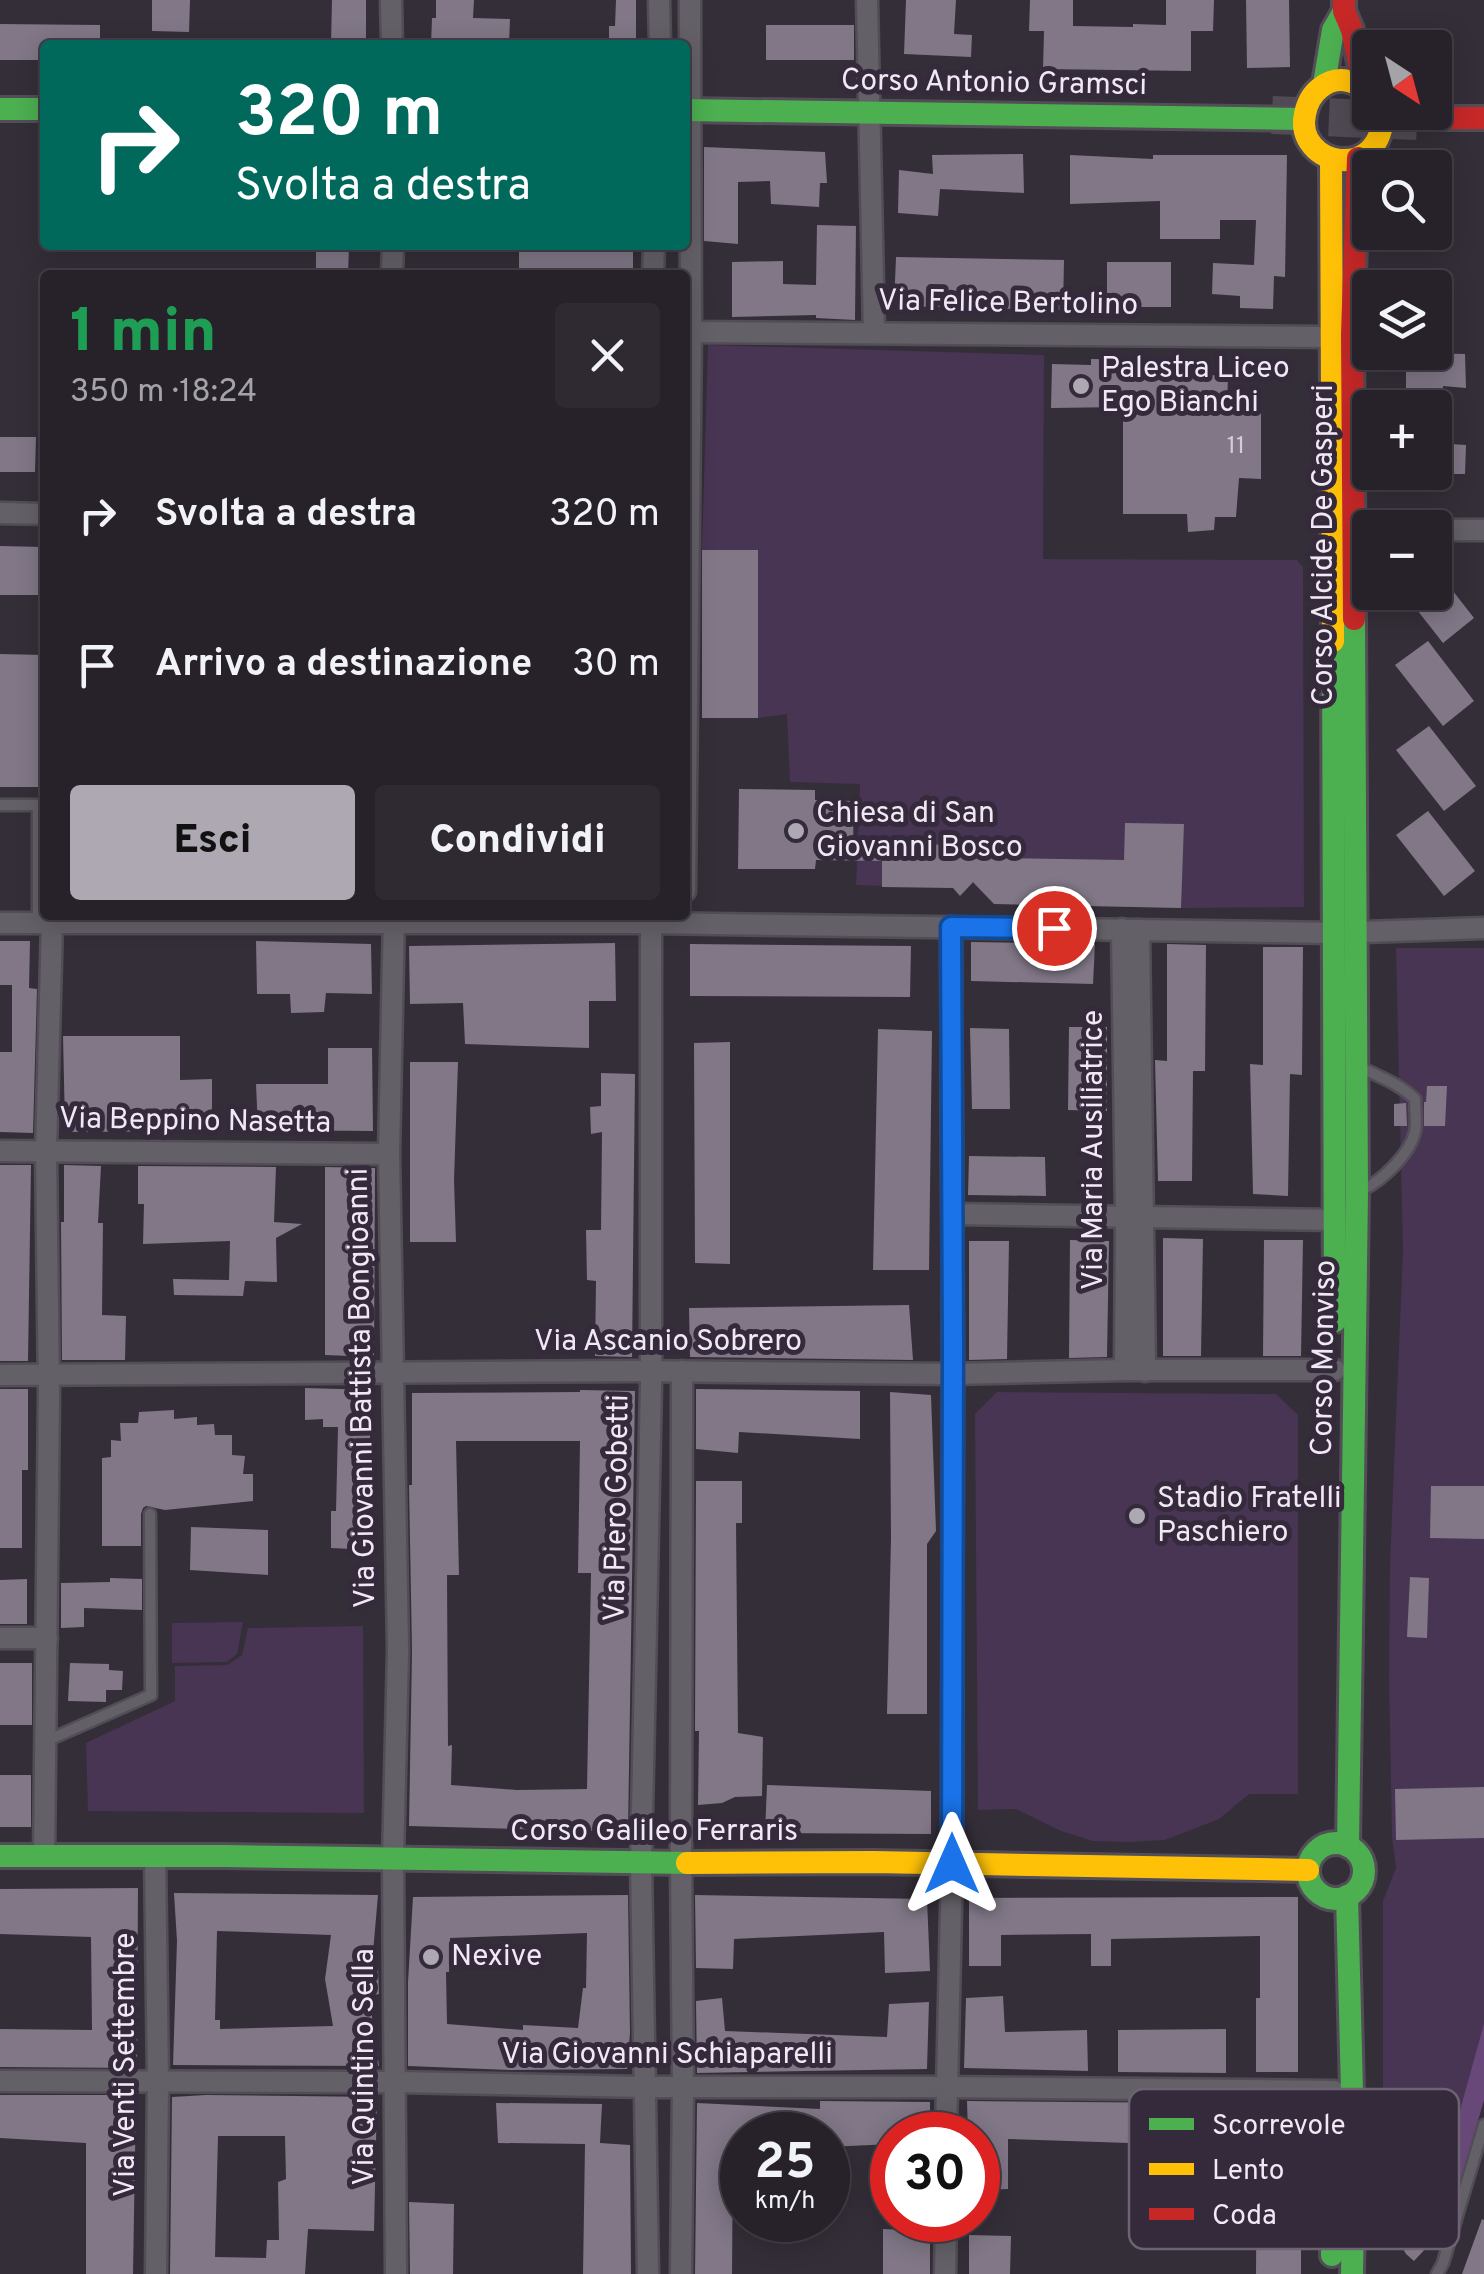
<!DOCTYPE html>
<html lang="it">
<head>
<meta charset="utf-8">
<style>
  :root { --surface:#27222a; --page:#2f2a32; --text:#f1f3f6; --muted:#a4a4a8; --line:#433f47; --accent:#aea8b2 }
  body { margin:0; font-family:Overpass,sans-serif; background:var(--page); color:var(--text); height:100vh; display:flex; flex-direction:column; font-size:38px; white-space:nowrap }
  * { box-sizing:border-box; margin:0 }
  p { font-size:32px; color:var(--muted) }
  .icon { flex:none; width:55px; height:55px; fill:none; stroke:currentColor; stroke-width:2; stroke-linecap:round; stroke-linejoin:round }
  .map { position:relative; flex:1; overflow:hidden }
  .details { position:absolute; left:40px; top:270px; width:650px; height:650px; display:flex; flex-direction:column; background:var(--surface); border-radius:10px; box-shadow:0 5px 25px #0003,0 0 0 2px var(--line) }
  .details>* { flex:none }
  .hud { position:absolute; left:40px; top:40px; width:650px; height:210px; border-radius:10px; box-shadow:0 5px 25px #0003,0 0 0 2px var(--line); background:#00695c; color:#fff; overflow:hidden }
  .needle { width:65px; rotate:144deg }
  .controls { position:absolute; left:1352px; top:30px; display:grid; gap:20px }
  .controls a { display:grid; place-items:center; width:100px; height:100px; border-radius:10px; background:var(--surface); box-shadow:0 5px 25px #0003,0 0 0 2px var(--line); font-size:50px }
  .speed { position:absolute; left:720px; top:2112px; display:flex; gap:20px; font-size:50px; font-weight:700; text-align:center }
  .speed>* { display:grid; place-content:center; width:130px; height:130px; border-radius:50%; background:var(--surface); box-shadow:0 5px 25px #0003,0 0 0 2px var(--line); line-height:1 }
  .speed small { font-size:25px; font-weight:400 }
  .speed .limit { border:15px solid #d22; background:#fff; color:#111 }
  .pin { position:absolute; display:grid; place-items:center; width:85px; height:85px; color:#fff; margin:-42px; border:5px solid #fff; border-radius:50%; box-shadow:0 2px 10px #0007 }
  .me { position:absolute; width:110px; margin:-55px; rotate:0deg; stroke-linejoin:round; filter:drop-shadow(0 0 8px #0008) }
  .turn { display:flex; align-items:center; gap:35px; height:210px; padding:0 30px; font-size:45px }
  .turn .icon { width:130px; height:130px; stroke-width:2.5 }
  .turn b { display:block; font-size:70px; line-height:85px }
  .round { display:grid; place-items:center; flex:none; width:105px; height:105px; border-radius:10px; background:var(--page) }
  .head { display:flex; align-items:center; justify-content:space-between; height:170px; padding:0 30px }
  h1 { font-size:60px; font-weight:800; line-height:75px; color:#1e9e55 }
  .action { display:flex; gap:20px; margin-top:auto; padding:20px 30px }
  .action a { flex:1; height:115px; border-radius:10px; background:var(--accent); color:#111; font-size:40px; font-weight:800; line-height:115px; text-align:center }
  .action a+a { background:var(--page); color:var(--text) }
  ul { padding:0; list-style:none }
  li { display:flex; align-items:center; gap:30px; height:150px; padding:0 30px }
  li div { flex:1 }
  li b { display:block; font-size:38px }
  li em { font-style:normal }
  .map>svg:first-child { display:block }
</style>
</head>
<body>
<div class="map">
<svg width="1484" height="2274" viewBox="0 0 1484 2274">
  <rect width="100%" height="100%" fill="#342e38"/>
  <g fill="#483453">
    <polygon points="708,345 1044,355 1043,559 1297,560 1303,567 1304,907 1181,908 994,904 973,883 960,896 953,888 856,885 860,784 790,782 787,714 758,718 702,718 702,550"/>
    <polygon points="1396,948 1484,948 1484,2023 1440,2184 1406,2186 1383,2151 1383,1901 1396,1868 1392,1837 1389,1678 1390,1563 1403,1251"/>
    <polygon points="997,1392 1276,1394 1298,1415 1298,1794 1249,1794 1219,1819 1165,1840 1129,1842 1093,1841 1061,1831 1016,1809 978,1810 975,1414"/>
    <polygon points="243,1622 237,1654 227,1662 172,1663 172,1623"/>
    <polygon points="363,1626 364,1813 88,1811 86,1743 175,1701 175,1666 227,1665 242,1655 248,1628"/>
  </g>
  <polygon fill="#684879" points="1484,2023 1484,2100 1449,2221 1439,2232 1423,2214 1414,2186 1440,2183"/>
  <g fill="#817787" fill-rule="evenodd">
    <polygon points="152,0 190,0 189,32 152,31"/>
    <polygon points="332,0 366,0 366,44 331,44"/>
    <polygon points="436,0 474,0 473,18 510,19 509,45 431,45 432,18 436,18"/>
    <polygon points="616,0 636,0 636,45 609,45 609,26 615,26"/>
    <polygon points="906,0 956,0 954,34 972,35 971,57 904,54"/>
    <polygon points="1030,0 1073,0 1073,26 1133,27 1133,24 1166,25 1166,0 1214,0 1213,31 1191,31 1191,71 1043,69 1044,31 1029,31"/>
    <polygon points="1246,0 1289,0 1290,67 1247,68"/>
    <polygon points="0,24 100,25 100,45 45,45 45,60 0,60"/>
    <rect x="766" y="25" width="88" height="35"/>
    <polygon points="704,147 825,152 827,183 820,183 819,207 771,204 770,181 738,182 738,244 704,241"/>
    <polygon points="1023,154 1024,193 940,189 938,216 898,213 899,170 933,174 932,155"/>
    <polygon points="1070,155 1153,159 1153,155 1287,155 1285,277 1274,276 1273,309 1240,308 1240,296 1212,294 1213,263 1254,265 1256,220 1220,220 1220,239 1160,239 1160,201 1070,204"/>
    <polygon points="817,225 856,226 855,320 816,318 816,315 732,317 732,262 783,261 783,284 816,285"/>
    <rect x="519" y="245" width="114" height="30"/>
    <polygon points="316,246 349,247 348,275 316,275"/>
    <polygon points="896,257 1064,260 1063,310 894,306"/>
    <rect x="1107" y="262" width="64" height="45"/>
    <polygon points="1418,353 1465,354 1466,388 1443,386 1443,402 1406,401 1406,367 1417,367"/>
    <polygon points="1091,359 1155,360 1154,376 1228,375 1227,410 1261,411 1261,479 1239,478 1236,517 1215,517 1214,530 1188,532 1187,514 1123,514 1123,407 1051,408 1052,364 1091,365"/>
    <polygon points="0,437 36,437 35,472 0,472"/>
    <polygon points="1435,443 1466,445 1465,474 1451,474 1450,482 1435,482"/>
    <polygon points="0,546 45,547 45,595 0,595"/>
    <rect x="702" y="550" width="56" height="168"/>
    <polygon points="1435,568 1474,618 1443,643 1403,592 1435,592"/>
    <polygon points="1428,641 1474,701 1443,726 1395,665"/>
    <polygon points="0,654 45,655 45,787 0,787"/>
    <polygon points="1429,726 1476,786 1444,811 1396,750"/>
    <polygon points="739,789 815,790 815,800 854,801 853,844 991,845 992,858 1124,860 1125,823 1184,824 1181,908 994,904 973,882 960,896 953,888 882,887 882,861 816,860 815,869 738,869"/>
    <polygon points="1428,811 1475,871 1444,896 1396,835"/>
    <polygon points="0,941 30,941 29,988 37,989 33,1133 0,1132 0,1052 12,1052 12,985 0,985"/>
    <polygon points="256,941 371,944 372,994 326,993 324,1012 291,1013 290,994 257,994"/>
    <polygon points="971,942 1095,944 1093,984 971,981"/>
    <polygon points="615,943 616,1001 589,1001 589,1048 465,1044 463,1003 410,1004 409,946"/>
    <polygon points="690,944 911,946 910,997 690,996"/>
    <polygon points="1167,944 1206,945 1205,1071 1193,1071 1192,1181 1158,1181 1155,1060 1167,1061"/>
    <polygon points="1263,947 1303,947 1302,1075 1290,1074 1288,1196 1253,1194 1250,1064 1263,1065"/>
    <polygon points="1069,1027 1107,1027 1107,1111 1068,1110"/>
    <polygon points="970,1028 1009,1029 1010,1109 972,1109"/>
    <polygon points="878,1029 932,1031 929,1270 873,1270"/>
    <polygon points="63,1036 180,1036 180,1080 212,1079 212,1131 71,1132 65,1126"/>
    <polygon points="730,1042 730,1264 695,1263 694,1043"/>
    <polygon points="328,1048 372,1048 373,1131 258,1130 256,1084 328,1084"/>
    <polygon points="410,1062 458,1062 454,1180 456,1242 410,1242"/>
    <polygon points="601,1073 635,1074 632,1357 595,1356 596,1281 587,1280 586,1230 601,1230 602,1132 591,1134 590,1107 601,1106"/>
    <polygon points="1427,1086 1447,1086 1445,1126 1424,1126 1424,1102 1426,1102"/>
    <polygon points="1406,1103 1407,1126 1394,1126 1394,1104"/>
    <polygon points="969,1156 1045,1157 1046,1196 968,1195"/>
    <polygon points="0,1165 31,1165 28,1361 0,1361"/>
    <polygon points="64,1165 101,1166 98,1223 103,1223 102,1315 126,1316 125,1360 62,1360 61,1222 64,1222"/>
    <polygon points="138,1166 276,1167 274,1222 302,1224 276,1238 277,1282 245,1281 243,1296 174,1295 173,1279 229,1280 230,1241 143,1244 144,1204 138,1204"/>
    <polygon points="325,1167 375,1168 374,1357 325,1355"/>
    <polygon points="1163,1238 1203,1239 1201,1356 1163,1356"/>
    <polygon points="1070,1240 1109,1241 1107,1357 1069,1358"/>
    <polygon points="1264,1240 1303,1240 1301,1356 1263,1356"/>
    <polygon points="969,1241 1009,1241 1007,1359 969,1360"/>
    <polygon points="909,1305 913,1360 690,1357 689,1308"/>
    <polygon points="305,1388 373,1390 370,1421 370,1512 373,1512 371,1550 331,1548 331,1511 336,1511 338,1427 323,1427 323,1419 305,1420"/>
    <polygon points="0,1389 28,1389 28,1470 22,1470 22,1548 0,1548"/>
    <polygon points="696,1389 860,1391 860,1439 739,1432 738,1453 696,1449"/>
    <path d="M 580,1390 L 635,1391 L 628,1832 L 409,1826 L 412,1650 L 409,1485 L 412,1485 L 412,1393 L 580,1392 ZM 456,1441 L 580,1441 L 578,1573 L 591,1573 L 587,1789 L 517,1790 L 451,1785 L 452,1745 L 448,1746 L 447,1575 L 459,1575 Z"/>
    <polygon points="890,1392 931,1395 936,1531 927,1544 927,1714 887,1714 891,1538"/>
    <polygon points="174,1410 174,1419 197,1417 197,1425 214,1424 215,1435 232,1435 232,1455 245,1456 243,1474 253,1474 253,1501 165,1510 146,1506 143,1508 141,1514 141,1546 102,1546 102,1458 111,1457 111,1440 121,1441 120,1423 138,1423 139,1412"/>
    <polygon points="696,1481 742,1481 742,1523 736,1523 738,1733 763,1737 762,1796 735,1797 722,1803 698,1805 699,1731 695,1731"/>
    <polygon points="1431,1486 1484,1486 1484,1539 1430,1538"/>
    <polygon points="191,1527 268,1530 268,1575 190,1570"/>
    <polygon points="1410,1577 1429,1578 1427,1638 1407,1637"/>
    <polygon points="110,1578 142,1579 142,1610 84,1608 84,1627 61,1628 61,1583 110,1582"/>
    <polygon points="27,1579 27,1624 0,1624 0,1580"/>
    <rect x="0" y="1663" width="32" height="62"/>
    <polygon points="70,1663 109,1664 109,1670 123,1671 122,1690 106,1690 106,1702 68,1701"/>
    <rect x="0" y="1775" width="31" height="52"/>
    <polygon points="767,1785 931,1791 931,1834 765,1833"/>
    <polygon points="1484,1787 1484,1838 1396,1840 1395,1789"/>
    <polygon points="138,1888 137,2068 0,2067 0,2029 92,2030 91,1937 0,1934 0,1889"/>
    <path d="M 174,1893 L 378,1895 L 372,1964 L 378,1967 L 379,1994 L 369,1996 L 379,2066 L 173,2065 L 177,1941 ZM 217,1931 L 331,1935 L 325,1979 L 333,2026 L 220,2029 L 220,2020 L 215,2020 Z"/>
    <path d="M 628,1895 L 630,2033 L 627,2069 L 510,2070 L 408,2066 L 408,1982 L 413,1897 ZM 587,1933 L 586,1988 L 583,1988 L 578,2028 L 523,2025 L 523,2030 L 447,2024 L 446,1972 L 449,1972 L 450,1938 Z"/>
    <polygon points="695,1895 927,1899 930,1971 885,1973 884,1932 734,1939 733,1969 696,1968"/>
    <polygon points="1298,1897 1298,2072 1256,2072 1256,1998 1260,1998 1260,1936 1111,1939 1111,1966 1091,1966 1091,1934 1001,1935 1001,1966 969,1966 969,1898"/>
    <polygon points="1003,1996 1005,2032 1087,2030 1088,2071 964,2068 966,1998"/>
    <polygon points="722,1998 725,2031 887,2037 889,2004 929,2002 927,2069 697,2073 696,2001"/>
    <polygon points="1226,2029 1226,2073 1118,2072 1118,2030"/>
    <polygon points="0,2095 136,2095 133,2274 86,2274 86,2143 0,2138"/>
    <path d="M 206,2095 L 377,2097 L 374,2231 L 308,2229 L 305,2274 L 170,2274 L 172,2097 ZM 218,2136 L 285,2136 L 286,2179 L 278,2182 L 279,2240 L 267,2240 L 266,2258 L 215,2257 Z"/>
    <polygon points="820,2101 930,2102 930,2135 892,2135 892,2144 828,2147 828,2135 742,2135 742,2148 733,2148 732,2274 695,2274 697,2103 820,2109"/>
    <polygon points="967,2101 1201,2103 1210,2209 1132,2208 1129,2143 1008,2139 1008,2189 978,2190 978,2135 968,2135"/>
    <polygon points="496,2103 602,2104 600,2143 630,2145 631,2274 583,2274 585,2144 498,2143"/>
    <polygon points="1301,2105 1301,2274 1256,2274 1257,2106"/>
    <polygon points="1383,2191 1413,2193 1419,2219 1432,2235 1428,2246 1414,2261 1406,2254 1385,2218"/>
    <polygon points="409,2202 454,2204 453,2274 410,2274"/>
    <polygon points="1482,2219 1484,2220 1484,2274 1462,2274"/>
    <polygon points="883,2229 930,2231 930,2274 883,2274"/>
    <polygon points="969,2235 1011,2236 1010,2274 969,2274"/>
  </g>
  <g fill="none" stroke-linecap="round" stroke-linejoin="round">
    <polyline stroke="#504a54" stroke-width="38" stroke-dasharray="38 19" stroke-linecap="butt" points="1272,115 1417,121"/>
    <defs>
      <g id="lane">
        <polyline points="0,805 38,805 38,923"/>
        <path d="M 1360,1067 C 1379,1077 1400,1084 1415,1099 C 1415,1109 1417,1122 1415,1132 C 1410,1154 1382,1181 1362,1190"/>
        <polyline points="46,1741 151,1695 150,1514"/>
        <polyline points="1437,2274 1443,2263 1484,2125"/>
      </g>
      <g id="street">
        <polyline points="391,0 392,45"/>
        <polyline points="659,0 660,45"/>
        <polyline points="867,0 874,332"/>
        <polyline points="392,275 393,245"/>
        <polyline points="653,275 654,245"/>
        <polyline points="685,332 1330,337"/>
        <polyline points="0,513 45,514"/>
        <polyline points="1435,530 1484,530"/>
        <polyline points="685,891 691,332 690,0"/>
        <polyline points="394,915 389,1154 398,1650 393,1860 396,2274"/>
        <polyline points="0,923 651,923 1334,933 1484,928"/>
        <polyline points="1122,929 1126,1215 1125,1370"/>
        <polyline points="1139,930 1145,1371"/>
        <polyline points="0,1151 389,1154"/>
        <polyline points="953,1214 1335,1220"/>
        <polyline points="0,1375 633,1371 953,1374 1125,1370 1335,1370"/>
        <polyline points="0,1638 47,1638"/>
        <polyline points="155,1856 158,2081 156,2274"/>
        <polyline points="44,1857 49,1393 46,1151 52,923"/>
        <polyline points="0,2081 396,2082 644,2087 947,2087 1334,2091"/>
        <polyline points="946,2135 952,1864 953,1374 951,927"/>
        <polyline points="648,2274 641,1863 651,1386 651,915"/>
        <polyline points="681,2274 683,2087 681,1862 682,1371"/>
        <polyline points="945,2274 946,2220"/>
      </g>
      <g id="fast">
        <polyline points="1324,84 1333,30 1344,11"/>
        <polyline points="0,109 45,109"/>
        <polyline points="685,110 1302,119"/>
        <polyline points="1333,641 1335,1321"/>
        <circle cx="1336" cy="1871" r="28"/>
        <polyline points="1348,1846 1357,1193 1354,619"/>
        <polyline points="0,1856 225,1856 687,1863"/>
        <polyline points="1347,1896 1354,2168 1352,2274"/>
        <polyline points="1332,2255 1333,2121"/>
      </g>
      <g id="slow">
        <path d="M 1370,89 C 1352,81 1337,74 1320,88 C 1312,94 1307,104 1305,114 C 1294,166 1383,185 1383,112"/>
        <polyline points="1331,159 1333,641"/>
        <polyline points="687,1863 873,1862 1308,1870"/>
      </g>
      <g id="jam">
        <polyline points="1344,0 1344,11 1352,30 1364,85"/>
        <polyline points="1384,118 1484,118"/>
        <polyline points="1354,619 1352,334 1358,158"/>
      </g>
    </defs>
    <use href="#lane" stroke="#524d56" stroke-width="15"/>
    <use href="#street" stroke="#524d56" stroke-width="25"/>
    <use href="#fast" stroke="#524d56" stroke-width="28"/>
    <use href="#slow" stroke="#524d56" stroke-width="28"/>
    <use href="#jam" stroke="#524d56" stroke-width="28"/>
    <use href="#lane" stroke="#646068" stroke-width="10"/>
    <use href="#street" stroke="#646068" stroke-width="20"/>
    <use href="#fast" stroke="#4caf50" stroke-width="22"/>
    <use href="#slow" stroke="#ffc107" stroke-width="22"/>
    <use href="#jam" stroke="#c62828" stroke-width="22"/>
  </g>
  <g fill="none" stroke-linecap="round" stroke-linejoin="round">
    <defs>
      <polyline id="route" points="952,1864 953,1342 951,927 1054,928"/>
    </defs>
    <use href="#route" stroke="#114b97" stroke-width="25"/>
    <use href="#route" stroke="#1a73e8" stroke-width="18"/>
  </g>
  <g fill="#aea8b2" stroke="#352a3c" stroke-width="4">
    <circle cx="1081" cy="386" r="10"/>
    <circle cx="796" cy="831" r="10"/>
    <circle cx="1137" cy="1516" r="10"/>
    <circle cx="431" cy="1957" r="10"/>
  </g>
  <g text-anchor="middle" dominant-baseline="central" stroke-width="10" stroke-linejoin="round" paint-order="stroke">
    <g font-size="25" fill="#d4ccd9">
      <text x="1236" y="447">11</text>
    </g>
    <g font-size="30" fill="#f0e9f4" stroke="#352a3c">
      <text transform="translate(994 84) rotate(1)">Corso Antonio Gramsci</text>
      <text transform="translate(1008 304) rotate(1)">Via Felice Bertolino</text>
      <text transform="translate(1324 545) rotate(-90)">Corso Alcide De Gasperi</text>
      <text transform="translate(195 1122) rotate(1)">Via Beppino Nasetta</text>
      <text transform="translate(1094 1150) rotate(-90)">Via Maria Ausiliatrice</text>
      <text x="668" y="1342">Via Ascanio Sobrero</text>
      <text transform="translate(1325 1358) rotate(-89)">Corso Monviso</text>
      <text transform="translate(363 1388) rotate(-91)">Via Giovanni Battista Bongioanni</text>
      <text transform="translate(618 1508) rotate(-89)">Via Piero Gobetti</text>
      <text x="654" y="1832">Corso Galileo Ferraris</text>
      <text x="667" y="2055">Via Giovanni Schiaparelli</text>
      <text transform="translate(126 2065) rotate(-90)">Via Venti Settembre</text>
      <text transform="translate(365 2067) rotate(-90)">Via Quintino Sella</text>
    </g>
    <g font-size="30" fill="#f0e9f4" stroke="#352a3c" text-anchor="start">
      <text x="1101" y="369">Palestra Liceo<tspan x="1101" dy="34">Ego Bianchi</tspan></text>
      <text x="816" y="814">Chiesa di San<tspan x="816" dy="34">Giovanni Bosco</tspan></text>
      <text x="1157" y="1499">Stadio Fratelli<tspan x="1157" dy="34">Paschiero</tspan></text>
      <text x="451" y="1957">Nexive</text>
    </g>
  </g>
  <rect x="1129" y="2089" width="330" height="160" rx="15" fill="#352a3c" stroke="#6d6373" stroke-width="2.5"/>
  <rect x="1149" y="2118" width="45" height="12" fill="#4caf50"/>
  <rect x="1149" y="2163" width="45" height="12" fill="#ffc107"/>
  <rect x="1149" y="2208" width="45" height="12" fill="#c62828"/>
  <g font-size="28" fill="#f0e9f4">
    <text x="1212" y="2134">Scorrevole</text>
    <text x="1212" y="2179">Lento</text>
    <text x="1212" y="2224">Coda</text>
  </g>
</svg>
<div class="controls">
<a><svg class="needle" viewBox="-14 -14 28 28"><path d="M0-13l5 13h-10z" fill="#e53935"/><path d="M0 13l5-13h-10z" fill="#a4a4a8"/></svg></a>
<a><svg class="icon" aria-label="search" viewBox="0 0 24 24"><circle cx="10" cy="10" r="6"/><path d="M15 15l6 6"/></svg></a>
<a><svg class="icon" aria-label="layers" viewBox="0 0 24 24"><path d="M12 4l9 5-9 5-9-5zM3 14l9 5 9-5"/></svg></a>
<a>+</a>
<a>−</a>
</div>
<div class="speed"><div>25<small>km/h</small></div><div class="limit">30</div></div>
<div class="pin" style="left:1054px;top:928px;background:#d93025"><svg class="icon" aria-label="arrive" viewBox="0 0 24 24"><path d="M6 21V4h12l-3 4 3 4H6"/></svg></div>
<svg class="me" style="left:952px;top:1864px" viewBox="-20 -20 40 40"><path d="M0-17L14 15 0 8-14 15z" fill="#1a73e8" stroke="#fff" stroke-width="4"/></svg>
<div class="hud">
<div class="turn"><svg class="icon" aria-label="right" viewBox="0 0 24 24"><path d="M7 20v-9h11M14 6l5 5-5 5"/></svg><div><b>320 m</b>Svolta a destra</div></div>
</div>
<section class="details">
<div class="head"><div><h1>1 min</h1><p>350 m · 18:24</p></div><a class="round"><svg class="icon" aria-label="close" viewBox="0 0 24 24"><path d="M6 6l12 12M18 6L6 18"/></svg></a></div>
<ul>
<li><svg class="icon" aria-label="right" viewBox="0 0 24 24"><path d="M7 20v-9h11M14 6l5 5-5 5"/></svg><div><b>Svolta a destra</b></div><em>320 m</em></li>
<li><svg class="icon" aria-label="arrive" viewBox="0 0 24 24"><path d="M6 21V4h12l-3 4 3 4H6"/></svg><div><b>Arrivo a destinazione</b></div><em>30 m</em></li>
</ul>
<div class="action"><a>Esci</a><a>Condividi</a></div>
</section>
</div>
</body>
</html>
